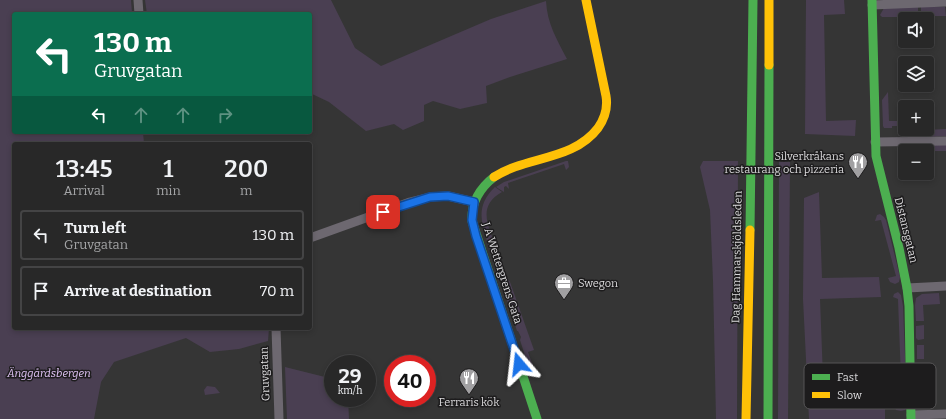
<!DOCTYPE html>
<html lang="en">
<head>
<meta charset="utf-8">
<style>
  :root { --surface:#282828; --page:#343434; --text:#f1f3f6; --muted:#a5a6a8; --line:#444445 }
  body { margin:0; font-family:Bitter,serif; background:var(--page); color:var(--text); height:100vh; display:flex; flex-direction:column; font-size:15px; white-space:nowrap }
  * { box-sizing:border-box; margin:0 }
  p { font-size:13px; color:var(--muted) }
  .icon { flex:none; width:22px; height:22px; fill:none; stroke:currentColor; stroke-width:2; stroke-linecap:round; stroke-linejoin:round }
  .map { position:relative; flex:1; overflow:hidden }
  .sheet { position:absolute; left:12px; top:142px; width:300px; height:188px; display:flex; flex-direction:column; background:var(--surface); border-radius:4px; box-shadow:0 2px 6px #0003,0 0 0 1px var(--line) }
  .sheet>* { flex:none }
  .top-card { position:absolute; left:12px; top:12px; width:300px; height:122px; border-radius:4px; box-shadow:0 2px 6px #0003,0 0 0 1px var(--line); background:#0b6e4f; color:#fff; overflow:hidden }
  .tools { position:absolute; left:898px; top:12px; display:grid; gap:8px }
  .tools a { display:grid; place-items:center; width:36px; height:36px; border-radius:4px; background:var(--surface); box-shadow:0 2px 6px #0003,0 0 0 1px var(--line); font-size:20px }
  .speed { position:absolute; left:324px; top:355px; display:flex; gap:8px; font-size:20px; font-weight:700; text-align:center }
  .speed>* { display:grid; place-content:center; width:52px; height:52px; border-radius:50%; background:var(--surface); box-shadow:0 2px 6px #0003,0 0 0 1px var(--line); line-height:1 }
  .speed small { font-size:10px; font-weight:400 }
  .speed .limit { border:6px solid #d22; background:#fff; color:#111 }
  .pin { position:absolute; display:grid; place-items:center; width:34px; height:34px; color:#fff; margin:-17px; border-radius:8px; box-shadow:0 2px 6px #0006 }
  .me { position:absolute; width:44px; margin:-22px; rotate:343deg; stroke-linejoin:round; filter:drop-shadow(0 0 3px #0008) }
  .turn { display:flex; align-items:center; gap:14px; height:84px; padding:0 16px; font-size:18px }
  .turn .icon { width:52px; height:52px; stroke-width:2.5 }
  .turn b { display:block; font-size:28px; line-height:34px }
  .lanes { display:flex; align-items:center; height:38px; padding:0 16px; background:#0003; justify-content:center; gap:20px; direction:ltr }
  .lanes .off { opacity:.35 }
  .eta { display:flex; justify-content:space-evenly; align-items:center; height:68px; text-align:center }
  .eta b { font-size:24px; font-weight:600; line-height:28px }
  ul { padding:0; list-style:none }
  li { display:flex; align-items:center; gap:12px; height:50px; margin:0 8px 6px; padding:0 8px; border:2px solid var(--line); border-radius:4px }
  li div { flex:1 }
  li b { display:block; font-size:15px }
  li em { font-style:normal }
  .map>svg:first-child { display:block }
</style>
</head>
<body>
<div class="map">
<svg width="946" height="419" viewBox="0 0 946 419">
  <rect width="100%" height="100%" fill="#353535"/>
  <g fill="#4a3f52">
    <polygon points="0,0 131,0 132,13 131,14 14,14 14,132 143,132 144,144 14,144 14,328 134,328 138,330 140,328 269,328 268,341 239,349 210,352 186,338 114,362 101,382 94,419 0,419"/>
    <path d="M 145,0 L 331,0 L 355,48 L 381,66 L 491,19 L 546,1 C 547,23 557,40 567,59 L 510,77 L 486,86 L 487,103 L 460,109 L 433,101 L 424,105 L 424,121 L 403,130 L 394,124 L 366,131 L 329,102 L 310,93 L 310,14 L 147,14 Z"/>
    <polygon points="806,0 844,0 845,14 824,15 826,121 856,120 855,136 805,134"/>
    <polygon points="918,7 918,17 882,17 880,15 884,8"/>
    <polygon points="945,7 946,16 921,16 921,7"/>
    <polygon points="888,92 889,121 899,121 900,126 892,126 892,128 884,128 883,126 882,100"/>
    <polygon points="946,129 946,136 924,137 924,130"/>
    <polygon points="922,130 921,137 903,137 903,131"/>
    <polygon points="946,144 946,151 912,151 912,145"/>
    <polygon points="566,161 568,161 569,167 566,170 564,164 508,183 509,189 506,186 504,187 504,192 496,187 504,182"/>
    <polygon points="703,161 738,161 737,419 716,419 713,281 710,210 700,167"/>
    <polygon points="779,162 790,162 788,419 778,419"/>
    <path d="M 495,187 L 502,192 C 475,207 490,229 498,252 L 497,253 L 498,257 L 494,259 C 491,254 489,247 487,241 C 480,220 477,204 495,187 Z"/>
    <polygon points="819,192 822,278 879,277 881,297 820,299 824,405 885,404 885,419 809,419 803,299 804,198"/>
    <polygon points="880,214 884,217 886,220 900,277 899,282 895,284 890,282 888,278 896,276 881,220 875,221 877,215"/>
    <polygon points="506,278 508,279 510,282 534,350 528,352 533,366 530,364 528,365 520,340 521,337 518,331 517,331 501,281"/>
    <polygon points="898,292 901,295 903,306 907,406 905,410 901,411 896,410 894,406 902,405 898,299 893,297 894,294"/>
    <polygon points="939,293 940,304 923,305 924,321 916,321 915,305 916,298 922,294"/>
    <polygon points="924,325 924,339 918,340 916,338 916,326"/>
    <rect x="917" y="345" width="7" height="14"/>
    <polygon points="285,367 333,379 333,398 348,398 349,419 287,419"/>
    <polygon points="207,386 215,387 220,393 205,395 204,390"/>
  </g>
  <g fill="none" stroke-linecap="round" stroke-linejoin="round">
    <g stroke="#6d6870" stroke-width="9">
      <polyline points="138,0 139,14"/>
      <polyline points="872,5 946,2"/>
      <polyline points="875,142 946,141"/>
      <polyline points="310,238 410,202 430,197 448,196 474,202"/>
      <polyline points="907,288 946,286"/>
      <polyline points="276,328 279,419"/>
      <polyline points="911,415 946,414"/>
    </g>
    <g stroke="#4caf50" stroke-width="9">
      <polyline points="872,0 876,156 899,248 907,288 909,306 911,419"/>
      <path d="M 494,177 C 480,188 471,202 472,221 L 537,419"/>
      <polyline points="750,230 753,0"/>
      <polyline points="768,419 769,65"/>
    </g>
    <g stroke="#ffc107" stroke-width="9">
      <polyline points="769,0 769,65"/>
      <path d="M 494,177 C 526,156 573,161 598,128 C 605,118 608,108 606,96 L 586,0"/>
      <polyline points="746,419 750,230"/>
    </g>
  </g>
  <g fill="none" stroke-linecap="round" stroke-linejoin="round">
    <defs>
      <polyline id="route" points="383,212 430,197 448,196 474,202 472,220 476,236 519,364"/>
    </defs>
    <use href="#route" stroke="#114b97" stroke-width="10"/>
    <use href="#route" stroke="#1a73e8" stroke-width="7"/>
  </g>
  <defs>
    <symbol id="restaurant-pin" viewBox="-11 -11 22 30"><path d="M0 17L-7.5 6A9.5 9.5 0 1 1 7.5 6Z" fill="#a1a0a2" stroke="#1d1c1d"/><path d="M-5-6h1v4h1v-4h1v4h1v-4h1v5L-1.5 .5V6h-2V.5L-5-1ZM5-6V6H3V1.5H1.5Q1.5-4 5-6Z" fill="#fff"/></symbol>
    <symbol id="office-pin" viewBox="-11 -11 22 30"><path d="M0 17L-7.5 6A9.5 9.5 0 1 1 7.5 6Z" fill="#a1a0a2" stroke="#1d1c1d"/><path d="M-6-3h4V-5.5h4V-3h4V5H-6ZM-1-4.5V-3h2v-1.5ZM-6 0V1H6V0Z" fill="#fff"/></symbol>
  </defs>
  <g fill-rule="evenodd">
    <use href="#restaurant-pin" x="847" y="151" width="22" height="30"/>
    <use href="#office-pin" x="553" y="272" width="22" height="30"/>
    <use href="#restaurant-pin" x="458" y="367" width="22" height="30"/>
  </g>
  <g text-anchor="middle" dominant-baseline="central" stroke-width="3" stroke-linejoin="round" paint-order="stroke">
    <g font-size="11" fill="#dbdadc" stroke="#1d1c1d" text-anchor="end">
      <text x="844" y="156">Silverkråkans<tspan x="844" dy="13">restaurang och pizzeria</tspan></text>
      <text x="578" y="283" text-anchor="start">Swegon</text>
      <text x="469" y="402" text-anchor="middle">Ferraris kök</text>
    </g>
    <g font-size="11" fill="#dbdadc" stroke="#1d1c1d">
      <text transform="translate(906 230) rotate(76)">Distansgatan</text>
      <text transform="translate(737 257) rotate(-89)">Dag Hammarskjöldsleden</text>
      <text transform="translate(502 273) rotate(72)">J A Wettergrens Gata</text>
      <text transform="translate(265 374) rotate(-92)">Gruvgatan</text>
    </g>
    <g font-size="11" font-style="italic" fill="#e2c5f7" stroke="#1d1c1d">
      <text x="49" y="373">Änggårdsbergen</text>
    </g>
  </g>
  <rect x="804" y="363" width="132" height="46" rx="6" fill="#1d1c1d" stroke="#565556" stroke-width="1"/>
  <rect x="812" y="374" width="18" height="6" fill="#4caf50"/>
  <rect x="812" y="392" width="18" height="6" fill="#ffc107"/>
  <g font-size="11" fill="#dbdadc">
    <text x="837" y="381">Fast</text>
    <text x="837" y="399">Slow</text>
  </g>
</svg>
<div class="tools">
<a><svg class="icon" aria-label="sound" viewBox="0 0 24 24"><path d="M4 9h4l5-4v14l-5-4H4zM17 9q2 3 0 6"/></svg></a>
<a><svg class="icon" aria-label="layers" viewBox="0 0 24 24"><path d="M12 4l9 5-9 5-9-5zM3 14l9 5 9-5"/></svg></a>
<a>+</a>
<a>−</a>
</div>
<div class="speed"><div>29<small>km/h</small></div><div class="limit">40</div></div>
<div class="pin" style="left:383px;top:212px;background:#d93025"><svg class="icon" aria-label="arrive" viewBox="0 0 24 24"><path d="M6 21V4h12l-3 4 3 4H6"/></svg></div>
<svg class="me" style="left:519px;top:364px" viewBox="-20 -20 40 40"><path d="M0-17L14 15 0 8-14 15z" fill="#1a73e8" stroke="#fff" stroke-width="4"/></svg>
<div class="top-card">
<div class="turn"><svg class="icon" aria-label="left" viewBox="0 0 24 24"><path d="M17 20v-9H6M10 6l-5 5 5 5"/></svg><div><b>130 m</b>Gruvgatan</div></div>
<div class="lanes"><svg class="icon" aria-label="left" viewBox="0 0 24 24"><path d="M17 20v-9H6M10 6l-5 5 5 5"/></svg><svg class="icon off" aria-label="ahead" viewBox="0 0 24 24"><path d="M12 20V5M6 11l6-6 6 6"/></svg><svg class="icon off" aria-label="ahead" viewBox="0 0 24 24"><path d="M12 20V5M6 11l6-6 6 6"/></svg><svg class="icon off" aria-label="right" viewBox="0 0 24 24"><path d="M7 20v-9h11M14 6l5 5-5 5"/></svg></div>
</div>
<section class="sheet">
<div class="eta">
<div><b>13:45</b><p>Arrival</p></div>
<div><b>1</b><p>min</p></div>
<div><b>200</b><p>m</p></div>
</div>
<ul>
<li><svg class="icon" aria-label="left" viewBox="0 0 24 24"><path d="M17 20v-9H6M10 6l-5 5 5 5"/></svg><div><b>Turn left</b><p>Gruvgatan</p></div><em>130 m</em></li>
<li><svg class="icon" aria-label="arrive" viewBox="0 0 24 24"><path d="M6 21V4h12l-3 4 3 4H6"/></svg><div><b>Arrive at destination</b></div><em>70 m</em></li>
</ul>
</section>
</div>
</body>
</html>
